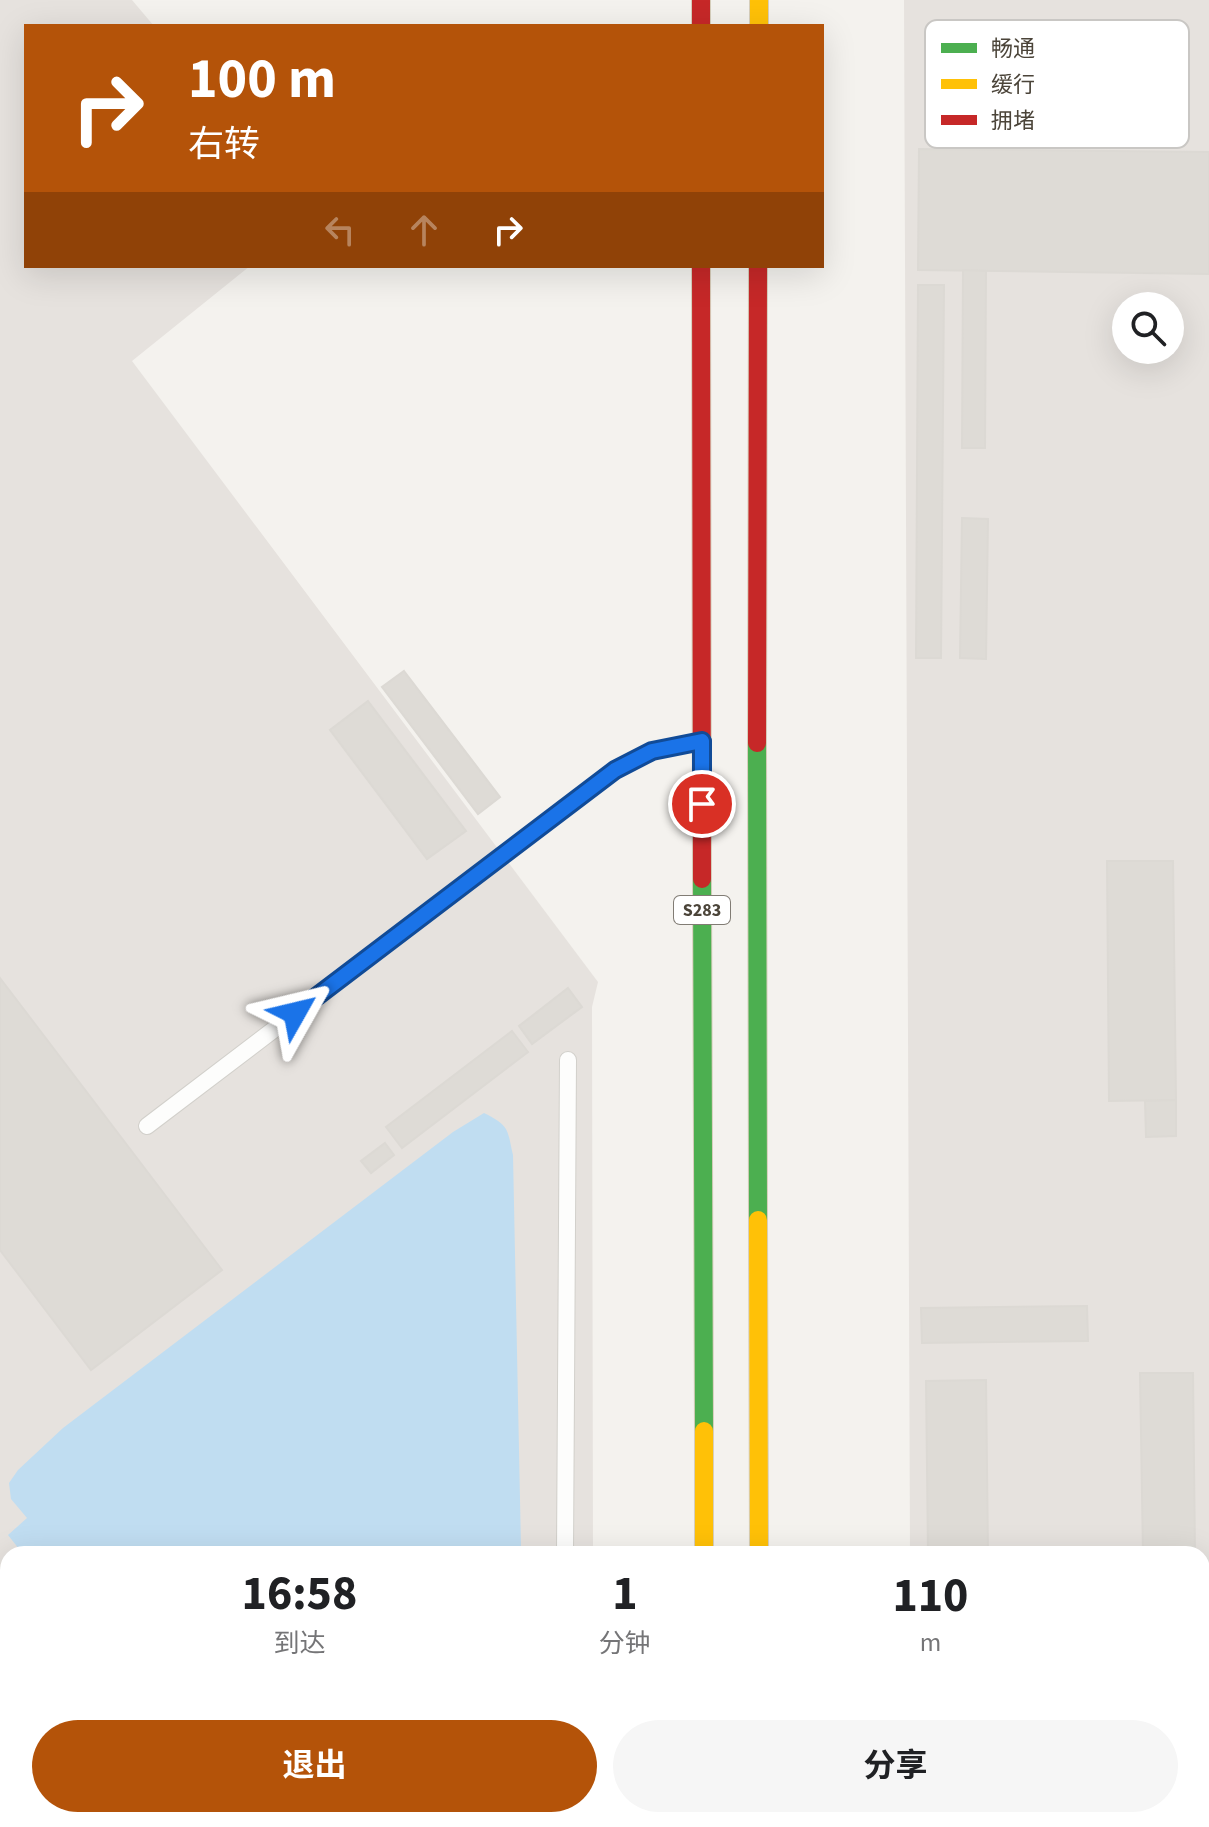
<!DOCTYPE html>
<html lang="zh">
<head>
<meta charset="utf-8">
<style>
  :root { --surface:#fff; --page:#f6f6f6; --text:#202124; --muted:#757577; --accent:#b45309 }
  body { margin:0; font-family:"Source Sans 3","Noto Sans SC",sans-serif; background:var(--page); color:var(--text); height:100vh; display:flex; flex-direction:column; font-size:30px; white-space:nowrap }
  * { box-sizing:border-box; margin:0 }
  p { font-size:26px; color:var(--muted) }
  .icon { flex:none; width:44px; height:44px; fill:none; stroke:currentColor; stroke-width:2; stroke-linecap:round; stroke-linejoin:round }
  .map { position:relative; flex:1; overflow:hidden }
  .drawer { position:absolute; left:0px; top:1546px; width:1210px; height:282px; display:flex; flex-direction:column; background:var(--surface); border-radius:24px 24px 0 0; box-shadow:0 8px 32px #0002 }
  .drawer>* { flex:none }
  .guide { position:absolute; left:24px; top:24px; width:800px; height:244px; border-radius:0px; box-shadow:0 8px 32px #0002; background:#b45309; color:#fff; overflow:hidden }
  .tools { position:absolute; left:1112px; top:292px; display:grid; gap:16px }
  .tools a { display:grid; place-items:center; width:72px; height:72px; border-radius:50%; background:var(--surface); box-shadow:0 8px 32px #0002; font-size:40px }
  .pin { position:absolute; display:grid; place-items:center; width:68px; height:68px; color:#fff; margin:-34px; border:4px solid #fff; border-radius:50%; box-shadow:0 2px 8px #0007 }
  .me { position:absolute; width:88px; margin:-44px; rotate:53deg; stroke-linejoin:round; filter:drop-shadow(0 0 6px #0008) }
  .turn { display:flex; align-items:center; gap:28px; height:168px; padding:0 32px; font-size:36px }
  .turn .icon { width:104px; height:104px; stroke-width:2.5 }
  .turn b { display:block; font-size:56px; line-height:68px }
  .lanes { display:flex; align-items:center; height:76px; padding:0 32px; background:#0003; justify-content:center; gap:40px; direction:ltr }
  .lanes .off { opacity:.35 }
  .eta { display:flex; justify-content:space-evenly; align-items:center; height:136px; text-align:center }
  .eta b { font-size:48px; font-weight:700; line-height:56px }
  .cta { display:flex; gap:16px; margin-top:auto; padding:16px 32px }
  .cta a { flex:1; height:92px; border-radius:48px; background:var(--accent); color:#fff; font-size:32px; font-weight:700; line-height:92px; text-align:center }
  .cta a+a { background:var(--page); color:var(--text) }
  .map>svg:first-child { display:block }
</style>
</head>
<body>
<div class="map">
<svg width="1209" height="1827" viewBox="0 0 1209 1827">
  <rect width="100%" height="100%" fill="#f4f2ee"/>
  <g fill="#e6e2de" fill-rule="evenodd">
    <polygon points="0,0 132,0 154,26 26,26 26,266 250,266 132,361 598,982 592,1007 593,1554 8,1554 8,1820 593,1820 593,1827 0,1827"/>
    <path d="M 904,0 L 1209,0 L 1209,1749 L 1202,1749 L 1202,1554 L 910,1554 ZM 1126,306 L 1170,306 L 1170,350 L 1126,350 Z"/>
    <polygon points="1202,1806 1209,1806 1209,1827 888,1827 888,1820 1202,1820"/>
  </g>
  <path fill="#c0ddf1" d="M 484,1113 C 510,1126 507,1129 513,1155 L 521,1548 L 519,1554 L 23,1554 L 8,1535 L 27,1518 L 11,1499 L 9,1483 L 18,1470 L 63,1428 L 453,1132 Z"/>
  <g fill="#dedbd6" stroke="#dcd9d4" stroke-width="2">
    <polygon points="919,149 1209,152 1209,274 918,270"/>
    <polygon points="963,270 986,271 985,448 962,448"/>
    <polygon points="918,285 944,285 941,658 916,658"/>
    <polygon points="962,518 988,519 986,659 960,658"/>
    <polygon points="404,671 500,797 478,814 382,687"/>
    <polygon points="368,701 466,831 427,859 330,730"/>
    <polygon points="1107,861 1173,861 1176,1100 1109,1101"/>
    <polygon points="0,978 222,1270 91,1370 0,1250"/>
    <polygon points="568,988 582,1007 532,1044 519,1026"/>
    <polygon points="512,1031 528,1052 402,1148 386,1127"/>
    <polygon points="1176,1100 1176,1136 1146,1137 1145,1101"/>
    <polygon points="385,1143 394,1155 371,1173 361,1161"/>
    <polygon points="1087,1306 1088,1341 922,1343 921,1308"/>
    <polygon points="1140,1373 1193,1373 1195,1554 1143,1554"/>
    <polygon points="986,1380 988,1554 928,1554 926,1381"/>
    <polygon points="0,1677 8,1688 8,1820 106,1820 111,1827 0,1827"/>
  </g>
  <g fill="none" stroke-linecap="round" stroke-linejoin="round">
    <defs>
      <g id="lane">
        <polyline points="147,1126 615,770 652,751 700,741"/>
        <polyline points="565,1554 568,1060"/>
        <polyline points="406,1827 416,1820"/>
      </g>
      <polyline id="street" points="1202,1780 1209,1780"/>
      <g id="fast">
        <polyline points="757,743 758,1220"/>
        <polyline points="702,879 704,1431"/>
      </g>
      <g id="slow">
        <polyline points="759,0 759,26"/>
        <polyline points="758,1220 759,1554"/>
        <polyline points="704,1431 704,1554"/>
        <polyline points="704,1820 704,1827"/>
      </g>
      <g id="jam">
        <polyline points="701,0 701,26"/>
        <polyline points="701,266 702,879"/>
        <polyline points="757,743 758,266"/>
        <polyline points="758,1820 758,1827"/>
      </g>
    </defs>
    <use href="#lane" stroke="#d2d0cb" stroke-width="18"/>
    <use href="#street" stroke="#d2d0cb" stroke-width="34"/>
    <use href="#fast" stroke="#d6cebb" stroke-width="20"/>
    <use href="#slow" stroke="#d6cebb" stroke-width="20"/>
    <use href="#jam" stroke="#d6cebb" stroke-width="20"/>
    <use href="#lane" stroke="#fdfdfc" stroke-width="16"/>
    <use href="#street" stroke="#fdfdfc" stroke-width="32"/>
    <use href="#fast" stroke="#4caf50" stroke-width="18"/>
    <use href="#slow" stroke="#ffc107" stroke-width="18"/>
    <use href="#jam" stroke="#c62828" stroke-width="18"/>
  </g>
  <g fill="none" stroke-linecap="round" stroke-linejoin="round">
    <defs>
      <polyline id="route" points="295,1013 615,770 652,751 702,741 702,804"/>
    </defs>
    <use href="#route" stroke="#114b97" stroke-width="20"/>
    <use href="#route" stroke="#1a73e8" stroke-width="14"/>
  </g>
  <g text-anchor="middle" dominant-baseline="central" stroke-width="7" stroke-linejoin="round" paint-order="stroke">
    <rect fill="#fff" stroke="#817c74" stroke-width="2" x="674" y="896" width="56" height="28" rx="6"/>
    <g font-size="18" font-weight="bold" fill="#4b4439">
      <text x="702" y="910">S283</text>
    </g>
  </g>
  <rect x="925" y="20" width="264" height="128" rx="12" fill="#fff" stroke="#c9c7c4" stroke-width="2"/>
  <rect x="941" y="43" width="36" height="10" fill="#4caf50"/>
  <rect x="941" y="79" width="36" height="10" fill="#ffc107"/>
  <rect x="941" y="115" width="36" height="10" fill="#c62828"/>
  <g font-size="22" fill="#4b4439">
    <text x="991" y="56">畅通</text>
    <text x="991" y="92">缓行</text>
    <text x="991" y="128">拥堵</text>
  </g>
</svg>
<div class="tools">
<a><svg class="icon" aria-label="search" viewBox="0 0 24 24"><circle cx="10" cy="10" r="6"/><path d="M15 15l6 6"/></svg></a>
</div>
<div class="pin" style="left:702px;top:804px;background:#d93025"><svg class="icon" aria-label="arrive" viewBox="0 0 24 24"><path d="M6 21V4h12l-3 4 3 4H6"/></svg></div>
<svg class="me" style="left:295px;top:1013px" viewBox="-20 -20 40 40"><path d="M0-17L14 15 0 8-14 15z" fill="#1a73e8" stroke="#fff" stroke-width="4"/></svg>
<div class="guide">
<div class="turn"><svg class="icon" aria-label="right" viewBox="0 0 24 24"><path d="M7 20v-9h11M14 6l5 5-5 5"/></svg><div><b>100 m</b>右转</div></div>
<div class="lanes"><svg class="icon off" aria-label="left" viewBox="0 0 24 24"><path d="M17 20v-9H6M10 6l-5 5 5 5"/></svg><svg class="icon off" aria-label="ahead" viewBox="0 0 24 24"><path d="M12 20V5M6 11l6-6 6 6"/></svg><svg class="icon" aria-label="right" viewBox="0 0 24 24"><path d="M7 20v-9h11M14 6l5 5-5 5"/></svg></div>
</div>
<section class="drawer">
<div class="eta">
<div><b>16:58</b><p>到达</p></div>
<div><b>1</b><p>分钟</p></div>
<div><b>110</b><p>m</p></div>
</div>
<div class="cta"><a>退出</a><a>分享</a></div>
</section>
</div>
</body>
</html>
